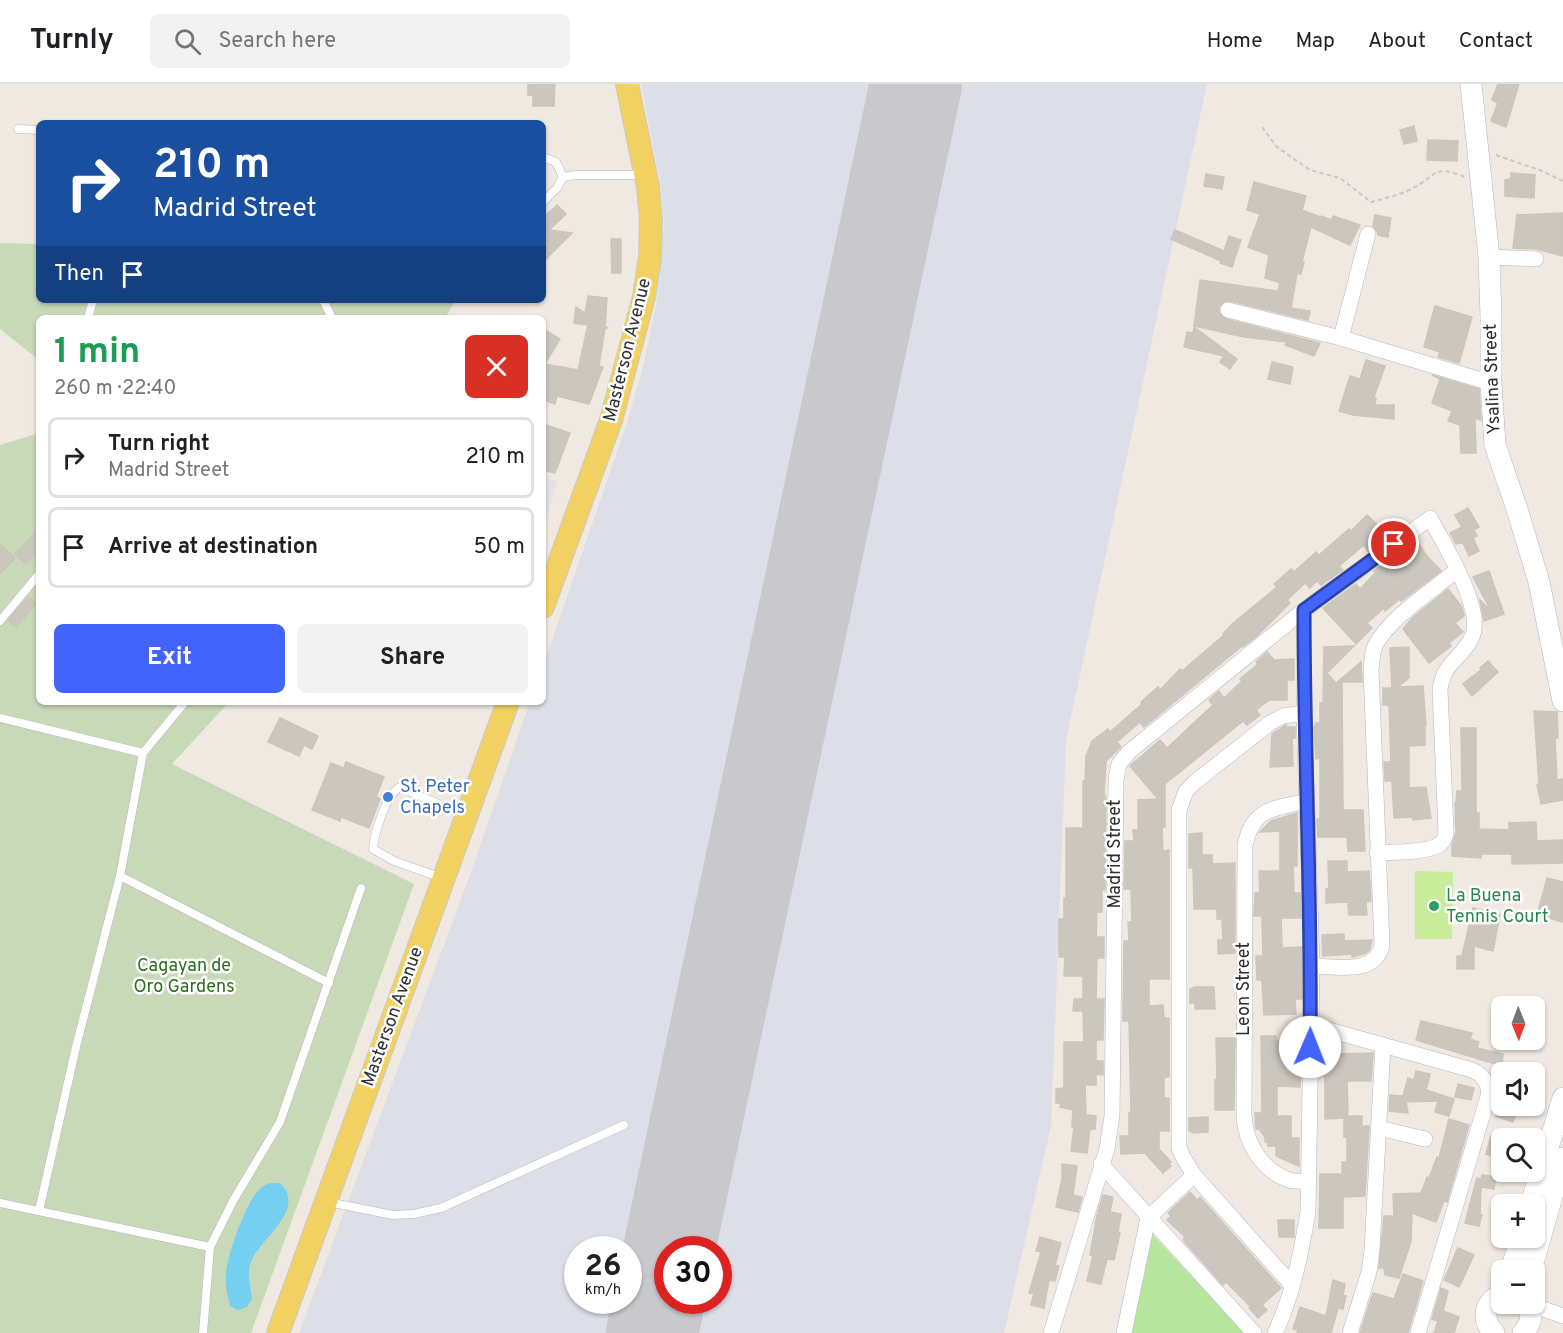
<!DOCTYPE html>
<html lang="en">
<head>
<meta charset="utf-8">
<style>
  :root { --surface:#fff; --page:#f2f2f2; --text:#202124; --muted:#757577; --line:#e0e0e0; --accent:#4264fb }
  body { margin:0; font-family:Overpass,sans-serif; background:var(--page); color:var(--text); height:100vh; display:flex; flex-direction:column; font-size:22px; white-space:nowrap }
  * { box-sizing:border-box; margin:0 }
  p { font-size:20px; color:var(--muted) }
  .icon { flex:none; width:33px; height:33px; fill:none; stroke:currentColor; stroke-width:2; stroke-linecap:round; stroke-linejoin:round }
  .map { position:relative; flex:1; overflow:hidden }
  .side { position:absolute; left:36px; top:231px; width:510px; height:390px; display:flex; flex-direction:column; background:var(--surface); border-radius:9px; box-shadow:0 2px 4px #0004 }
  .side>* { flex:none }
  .hud { position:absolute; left:36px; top:36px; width:510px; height:183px; border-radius:9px; box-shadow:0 2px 4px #0004; background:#1a4fa0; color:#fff; overflow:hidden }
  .needle { width:39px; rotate:179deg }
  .buttons { position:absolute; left:1491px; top:912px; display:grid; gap:12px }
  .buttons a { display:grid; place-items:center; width:54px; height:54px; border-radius:9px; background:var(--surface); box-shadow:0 2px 4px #0004; font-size:30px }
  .speed { position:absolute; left:564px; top:1152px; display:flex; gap:12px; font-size:30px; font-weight:700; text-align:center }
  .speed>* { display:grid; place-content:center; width:78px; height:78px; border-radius:50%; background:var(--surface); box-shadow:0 2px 4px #0004; line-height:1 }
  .speed small { font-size:15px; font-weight:400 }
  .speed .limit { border:9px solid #d22; background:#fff; color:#111 }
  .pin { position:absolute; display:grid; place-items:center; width:51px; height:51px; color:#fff; margin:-26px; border:3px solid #fff; border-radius:50%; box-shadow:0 2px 6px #0007 }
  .me { position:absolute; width:66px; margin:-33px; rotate:1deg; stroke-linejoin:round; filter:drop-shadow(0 0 4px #0008) }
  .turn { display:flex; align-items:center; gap:21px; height:126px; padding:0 18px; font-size:27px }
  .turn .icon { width:78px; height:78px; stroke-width:2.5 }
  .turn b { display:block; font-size:42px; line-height:51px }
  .then { display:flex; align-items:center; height:57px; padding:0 18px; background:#0003; gap:12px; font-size:22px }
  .round { display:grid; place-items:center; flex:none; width:63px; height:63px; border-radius:9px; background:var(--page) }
  .head { display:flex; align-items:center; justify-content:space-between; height:102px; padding:0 18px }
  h1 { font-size:36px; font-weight:700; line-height:45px; color:#1e9e55 }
  .button { display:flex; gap:12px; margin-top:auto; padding:12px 18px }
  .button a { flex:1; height:69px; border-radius:9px; background:var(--accent); color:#fff; font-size:24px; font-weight:700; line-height:69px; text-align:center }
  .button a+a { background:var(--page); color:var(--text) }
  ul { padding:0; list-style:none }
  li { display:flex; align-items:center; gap:18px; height:81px; margin:0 12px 9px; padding:0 6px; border:3px solid var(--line); border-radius:9px }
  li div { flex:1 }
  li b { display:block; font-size:22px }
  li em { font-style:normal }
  header { display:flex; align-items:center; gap:36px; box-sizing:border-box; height:84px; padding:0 30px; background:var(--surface); border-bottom:2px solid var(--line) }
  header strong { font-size:28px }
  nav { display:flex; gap:33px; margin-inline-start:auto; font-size:21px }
  .search { width:420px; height:54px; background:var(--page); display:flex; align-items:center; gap:15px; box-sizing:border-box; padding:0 21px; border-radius:9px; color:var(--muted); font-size:22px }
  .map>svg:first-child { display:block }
</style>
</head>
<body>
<header>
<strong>Turnly</strong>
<div class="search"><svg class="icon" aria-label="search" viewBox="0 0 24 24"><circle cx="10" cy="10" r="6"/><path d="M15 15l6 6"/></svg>Search here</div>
<nav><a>Home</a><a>Map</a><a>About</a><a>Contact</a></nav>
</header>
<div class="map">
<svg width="1563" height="1249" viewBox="0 0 1563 1249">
  <rect width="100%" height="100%" fill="#efe9e1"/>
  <polygon fill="#e3e1e8" points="543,394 557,397 543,447"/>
  <path fill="#dcdee8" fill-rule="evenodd" d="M 641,0 L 1207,0 L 1066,656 L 1051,1042 L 1004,1249 L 299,1249 L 466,802 L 530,618 L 543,618 L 543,582 L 627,339 L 644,279 L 657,216 L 664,142 L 661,104 ZM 578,1166 L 628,1166 L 628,1216 L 578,1216 ZM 668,1166 L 718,1166 L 718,1216 L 668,1216 Z"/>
  <polygon fill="#b6e59e" points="1152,1150 1245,1249 1130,1249"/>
  <g fill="#c8d9b8">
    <polygon points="0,159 39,160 39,216 456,216 445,234 39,234 39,276 0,245"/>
    <polygon points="39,349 39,618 229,618 172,680 414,800 251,1249 0,1249 0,361"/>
  </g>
  <polygon fill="#c9ec9a" points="1415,787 1453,788 1452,855 1415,855"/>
  <path fill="#75cff0" d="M 270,1099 L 280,1099 C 308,1126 258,1156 251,1178 C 246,1190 251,1202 252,1215 L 247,1223 L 238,1226 L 230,1222 C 227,1211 225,1201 226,1189 C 228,1170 246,1115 262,1103 C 264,1101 268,1100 270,1099 Z"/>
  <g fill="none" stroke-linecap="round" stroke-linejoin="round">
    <g stroke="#c9c8cc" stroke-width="92">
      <polyline points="669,1166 916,0"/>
      <polyline points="652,1249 668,1174"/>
    </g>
  </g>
  <g fill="#cbc7bf" stroke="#cbc5ba" stroke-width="1.5">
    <polygon points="528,0 555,0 554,22 533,22 533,11 528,11"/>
    <polygon points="1498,0 1519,0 1506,43 1491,37 1498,19 1492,16"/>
    <polygon points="1414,42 1417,57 1404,60 1400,46"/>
    <polygon points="1428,56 1458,57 1457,77 1427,76"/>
    <polygon points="1511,89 1535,91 1534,114 1505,112 1505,96 1511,95"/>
    <polygon points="1206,90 1224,93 1222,105 1204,102"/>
    <polygon points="1254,98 1306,112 1302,126 1320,133 1321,132 1332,136 1333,132 1360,141 1350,161 1311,143 1302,178 1304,178 1301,190 1297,189 1291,224 1310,227 1308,236 1230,217 1225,217 1219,223 1219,229 1226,235 1320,259 1314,272 1285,261 1287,258 1244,253 1194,242 1200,196 1278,207 1280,199 1265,194 1269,171 1248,163 1260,130 1247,126"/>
    <polygon points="557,121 566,130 549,146 572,149 543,178 543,134"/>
    <polygon points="1563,129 1563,172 1536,165 1513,164 1517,131"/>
    <polygon points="1375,131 1391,134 1388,153 1378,151 1377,147 1373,142"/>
    <polygon points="1175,146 1224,167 1229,152 1241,156 1232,183 1220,179 1221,177 1171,155"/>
    <polygon points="611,155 621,155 621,189 612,189"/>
    <polygon points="588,212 607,214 605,243 608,244 605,244 599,282 603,283 589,320 557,312 555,320 543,316 543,253 547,247 560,255 545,280 578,286 588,241 574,239 576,223 585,229"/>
    <polygon points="1435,222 1472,233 1459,279 1438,273 1440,268 1424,263"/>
    <polygon points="1194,243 1237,275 1230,285 1220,278 1224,272 1184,263 1187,248 1193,249"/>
    <polygon points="1366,276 1385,282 1374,313 1376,314 1375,321 1394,321 1394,335 1353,331 1339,327 1350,292 1360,295"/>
    <polygon points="1272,278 1293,283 1290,300 1268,295"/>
    <polygon points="1432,291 1479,305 1481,336 1475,334 1476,369 1461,369 1460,341 1448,337 1452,327 1432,319 1440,295"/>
    <polygon points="543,340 570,349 555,389 543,386"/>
    <polygon points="1468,424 1479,443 1474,446 1477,452 1473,454 1479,467 1469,472 1463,459 1456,460 1450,449 1462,443 1455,431"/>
    <polygon points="1367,431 1385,448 1383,451 1386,454 1368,467 1364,461 1339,482 1343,486 1321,501 1317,497 1310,504 1305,499 1287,516 1290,519 1257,552 1243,563 1242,562 1144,643 1140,638 1117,658 1121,663 1106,677 1104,709 1106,715 1105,806 1102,806 1102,828 1097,828 1096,853 1104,853 1104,874 1097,874 1096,915 1104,915 1103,956 1096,956 1096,977 1103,977 1103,991 1096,990 1096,1001 1085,1001 1086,1031 1096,1032 1095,1045 1090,1045 1087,1069 1071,1067 1074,1043 1072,1043 1073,1026 1060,1023 1061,1019 1056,1019 1056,1005 1064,1004 1064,958 1084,958 1083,927 1073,927 1074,915 1083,915 1083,892 1064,892 1065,873 1059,873 1059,835 1064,835 1064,814 1066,814 1066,744 1083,744 1083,697 1085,697 1086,672 1092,657 1108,645 1110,648 1142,620 1141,618 1158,603 1160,606 1180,585 1182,587 1224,551 1223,550 1232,540 1277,503 1274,500 1291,485 1294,488 1316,468 1319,471 1349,445 1351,447"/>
    <polygon points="39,445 39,466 26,480 15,470"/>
    <polygon points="1416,456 1427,472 1441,487 1401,517 1400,515 1385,527 1384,524 1367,539 1372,544 1356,560 1323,524 1356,500 1360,505 1376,488 1374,487"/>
    <polygon points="0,460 15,474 0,490"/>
    <polygon points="1489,487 1504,530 1484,537 1480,516 1488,524 1489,523 1473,493"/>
    <polygon points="1448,505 1462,523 1464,532 1455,539 1463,548 1449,559 1451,562 1429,579 1403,545 1413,533"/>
    <polygon points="28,513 36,520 16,543 8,536"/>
    <polygon points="1354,562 1327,589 1336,599 1361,578 1362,598 1342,598 1343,726 1363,726 1365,767 1348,767 1347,753 1318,753 1317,735 1320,735 1320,674 1316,675 1314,643 1316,639 1320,639 1320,619 1323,619 1324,563"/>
    <polygon points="1409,563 1409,594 1398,603 1423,602 1426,641 1425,641 1425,661 1409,662 1409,704 1426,703 1431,734 1413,736 1413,733 1394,734 1392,697 1385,697 1384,678 1391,678 1389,621 1383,621 1383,604 1392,604 1390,564"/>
    <polygon points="1267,568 1274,576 1294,575 1294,596 1287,596 1287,616 1269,616 1256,626 1260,631 1247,641 1243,637 1165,700 1165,743 1162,743 1163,767 1169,766 1169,895 1149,895 1149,922 1163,921 1164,934 1169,934 1169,993 1164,993 1164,1014 1169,1014 1169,1047 1159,1047 1159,1065 1171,1078 1169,1080 1171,1082 1163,1089 1145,1069 1121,1070 1120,1052 1129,1052 1129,1029 1131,1029 1129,937 1123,937 1124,857 1129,857 1128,838 1132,838 1131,805 1124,805 1125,757 1134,757 1133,746 1138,746 1138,716 1158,715 1130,682 1160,656 1167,664 1213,621 1209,616 1219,607 1224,614 1242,597 1240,595 1258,580 1256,578"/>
    <polygon points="1488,577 1498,588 1472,612 1463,600 1481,586 1480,584"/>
    <polygon points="1534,627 1557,628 1558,654 1555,654 1557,696 1563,695 1563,716 1541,720 1537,701 1539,700"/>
    <polygon points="280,634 318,652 312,665 304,661 299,672 268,658"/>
    <polygon points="1286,641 1287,643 1295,643 1295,654 1292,654 1293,682 1270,683 1272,650"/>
    <polygon points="1461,644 1476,644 1476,729 1479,729 1479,745 1509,746 1509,739 1536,738 1537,757 1563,756 1563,779 1512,780 1512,770 1481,770 1481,774 1452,772 1452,761 1456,748 1455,719 1456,719 1457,707 1462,707"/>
    <polygon points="346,678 384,693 376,713 380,715 369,744 341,733 340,737 312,726 331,679 344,684"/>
    <polygon points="1297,729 1297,782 1293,782 1294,809 1300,809 1301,834 1281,834 1282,864 1302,863 1302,915 1295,915 1296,930 1264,931 1262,896 1257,896 1256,872 1263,872 1262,832 1254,832 1255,809 1260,808 1259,787 1280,787 1280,747 1260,748 1271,737"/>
    <polygon points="1202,749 1202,771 1212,771 1212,780 1235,779 1235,869 1218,870 1218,856 1223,856 1222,835 1217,835 1217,825 1194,825 1193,784 1189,784 1189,750"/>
    <polygon points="1328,777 1347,777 1347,788 1369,787 1371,817 1366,818 1367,831 1349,831 1348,818 1326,819 1326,805 1329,805"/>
    <polygon points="1547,794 1563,798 1563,838 1537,831"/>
    <polygon points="1473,824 1500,830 1493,867 1474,862 1474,885 1457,885 1457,872 1462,872"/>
    <polygon points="1344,850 1344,857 1372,856 1370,865 1366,869 1352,873 1352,870 1323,872 1322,851"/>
    <polygon points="1195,903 1214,903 1215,925 1195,925 1195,919 1190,919 1190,905"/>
    <polygon points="1421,937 1472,949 1470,955 1479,958 1477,964 1503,970 1502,982 1416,956"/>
    <polygon points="1261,952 1276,952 1276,956 1301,957 1300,1003 1277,1002 1277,1032 1291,1032 1291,1054 1299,1054 1299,1082 1276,1072 1276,1062 1268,1062 1268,1058 1265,1058 1265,1053 1259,1045 1256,1045 1255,1029 1262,1029"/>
    <polygon points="1216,954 1235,954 1234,1026 1215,1026 1215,996 1217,995"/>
    <polygon points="1373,969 1371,997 1347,997 1348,1032 1362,1032 1362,1042 1369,1042 1365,1112 1343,1113 1343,1144 1319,1144 1320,1090 1342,1090 1342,1078 1347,1078 1347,1053 1344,1053 1344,1034 1325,1035 1325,992 1320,992 1320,977 1338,979 1337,970"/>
    <polygon points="1416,987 1430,990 1426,1006 1454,1015 1449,1032 1435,1028 1438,1017 1406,1018 1408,1029 1389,1027 1390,1011 1403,1012 1408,994 1414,996"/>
    <polygon points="1458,1000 1474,1004 1471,1016 1455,1013"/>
    <polygon points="1498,1022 1519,1022 1513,1038 1496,1032"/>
    <polygon points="1208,1033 1208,1048 1192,1049 1192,1047 1189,1047 1189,1034"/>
    <polygon points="1449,1035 1469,1041 1447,1118 1444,1117 1436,1138 1412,1129 1411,1157 1399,1194 1385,1191 1384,1184 1379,1184 1384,1132 1394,1132 1393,1110 1421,1109 1427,1093 1429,1094 1437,1073 1439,1074"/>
    <polygon points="1491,1052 1502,1055 1502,1075 1486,1070"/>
    <polygon points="1062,1080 1077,1082 1073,1111 1082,1113 1078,1128 1056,1123 1062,1095"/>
    <polygon points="1482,1091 1496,1093 1494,1105 1481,1103 1480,1131 1482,1131 1479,1142 1465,1139 1477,1094 1481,1095"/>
    <polygon points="1190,1108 1197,1116 1200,1113 1281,1204 1262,1221 1267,1226 1258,1234 1249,1224 1251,1223 1226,1198 1223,1201 1183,1156 1185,1153 1167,1136 1171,1132 1168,1129"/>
    <polygon points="1103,1111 1113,1113 1110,1128 1121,1130 1118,1148 1120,1149 1114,1176 1107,1175 1101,1200 1087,1197 1093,1172 1090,1171 1097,1131"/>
    <polygon points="1278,1136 1294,1136 1294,1153 1279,1153"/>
    <polygon points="1040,1153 1061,1159 1055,1181 1059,1182 1055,1197 1049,1196 1044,1224 1031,1221 1034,1210 1029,1209 1041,1168 1036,1167"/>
    <polygon points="1458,1164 1474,1171 1459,1203 1444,1196"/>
    <polygon points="1403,1190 1423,1197 1408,1249 1360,1249 1373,1209 1394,1215"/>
    <polygon points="1333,1196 1345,1200 1343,1211 1346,1212 1343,1225 1338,1224 1331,1249 1297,1249 1298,1246 1293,1245 1300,1223 1326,1232"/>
    <polygon points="1441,1204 1448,1207 1443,1227 1459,1233 1454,1249 1434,1249 1438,1237 1432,1235"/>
  </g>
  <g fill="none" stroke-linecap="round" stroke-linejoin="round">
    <defs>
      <g id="lane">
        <polyline points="18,45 39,46"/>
        <polyline points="543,73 556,78 563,93"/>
        <polyline points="543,118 557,104 563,93 576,91 644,91"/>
        <polyline points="323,216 332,234"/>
        <polyline points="88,234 93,216"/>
        <polyline points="0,537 39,490"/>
        <polyline points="0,634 143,669"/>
        <polyline points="120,792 329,899"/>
        <path d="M 442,794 L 394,777 L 373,765 C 374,750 386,710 400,703 L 465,732"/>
        <polyline points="328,1118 393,1131 414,1130 441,1124 624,1041"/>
        <polyline points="0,1119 210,1163"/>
        <polyline points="39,1127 76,963 120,792 143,669 185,618"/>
        <polyline points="203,1249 210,1163 233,1117 280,1038 361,804"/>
      </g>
      <g id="street">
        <polyline points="1489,173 1536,175"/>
        <polyline points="1228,226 1341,254 1491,299"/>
        <polyline points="1341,254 1368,150"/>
        <path d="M 1307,717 C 1275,725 1252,723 1245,762 L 1244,1031 C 1245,1058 1261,1086 1289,1096 C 1295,1098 1302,1097 1308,1097"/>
        <path d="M 1312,882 C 1336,882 1375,892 1382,861 L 1371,585 C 1372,578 1372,569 1375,562 C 1389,534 1433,506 1457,486"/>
        <path d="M 1311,941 L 1472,986 C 1483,991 1487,997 1489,1009 L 1418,1249"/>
        <polyline points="1379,1044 1425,1055"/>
        <polyline points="1101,1080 1254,1249"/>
        <polyline points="1292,1201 1194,1091 1183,1073 1179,1064 1179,726 1186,707 1195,698 1270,639 1283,632 1304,629"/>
        <polyline points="1529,1220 1563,1232"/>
        <path d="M 1051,1249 L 1107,1065 L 1112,1032 L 1116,695 L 1119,680 L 1130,667 L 1304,526 L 1430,434 C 1443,459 1487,528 1471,555 C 1460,576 1444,578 1440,605 L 1446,748 C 1445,753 1444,758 1439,761 C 1425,769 1393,768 1377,769"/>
        <polyline points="1124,1249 1148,1134 1194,1091"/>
        <path d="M 1275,1249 C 1293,1211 1301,1169 1308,1128 L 1312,882 L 1304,629 L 1304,526"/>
        <polyline points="1350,1249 1369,1188 1372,1166 1383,961"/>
      </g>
      <g id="secondary">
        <polyline points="1471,0 1489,173 1491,233 1491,299 1495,361 1517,425 1539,498 1563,617"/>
        <polyline points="1531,1120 1563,1014"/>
        <polyline points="1511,1186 1521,1154"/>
        <polyline points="1531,1186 1563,1074"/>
        <path d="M 1494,1249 C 1481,1235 1484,1218 1502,1210"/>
        <path d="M 1523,1249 C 1531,1240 1533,1231 1528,1220"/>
      </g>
      <g id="primary">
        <polyline points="543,523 611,336 644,213 650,172 651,137 648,103 627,0"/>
        <polyline points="278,1249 508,618"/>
      </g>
    </defs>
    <use href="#lane" stroke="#b4b7c1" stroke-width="9"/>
    <use href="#street" stroke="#b4b7c1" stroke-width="16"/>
    <use href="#secondary" stroke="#b4b7c1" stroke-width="22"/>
    <use href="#primary" stroke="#c9c9c9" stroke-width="24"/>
    <g stroke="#c9c9c9" stroke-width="2" stroke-dasharray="4.5 3" stroke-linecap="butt">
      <path d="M 1262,43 L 1277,63 L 1310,86 L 1340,94 L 1371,118 C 1385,114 1401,111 1413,104 C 1438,91 1433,80 1465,93"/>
      <polyline points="1496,71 1542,87 1563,97"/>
    </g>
    <use href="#lane" stroke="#fff" stroke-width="8"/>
    <use href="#street" stroke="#fff" stroke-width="15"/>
    <use href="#secondary" stroke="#fff" stroke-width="21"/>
    <use href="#primary" stroke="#f2d163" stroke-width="22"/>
  </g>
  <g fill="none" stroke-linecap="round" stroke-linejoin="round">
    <defs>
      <path id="route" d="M 1310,963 C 1312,817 1304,672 1304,526 L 1394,460"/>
    </defs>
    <use href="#route" stroke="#2b41a3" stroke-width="15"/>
    <use href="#route" stroke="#4264fb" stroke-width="10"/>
  </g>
  <circle fill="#3f7fe0" stroke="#fff" stroke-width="2" cx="388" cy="713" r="6"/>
  <circle fill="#2e9e5b" stroke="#fff" stroke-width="2" cx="1434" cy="822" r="6"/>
  <g text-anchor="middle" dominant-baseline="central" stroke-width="5" stroke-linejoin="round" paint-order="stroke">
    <g font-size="18" fill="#2e2e2e" stroke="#fff">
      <text transform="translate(628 266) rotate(-76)">Masterson Avenue</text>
      <text transform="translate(1493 295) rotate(-92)">Ysalina Street</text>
      <text transform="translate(1115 770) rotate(-90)">Madrid Street</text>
      <text transform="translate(1244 905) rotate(-90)">Leon Street</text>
      <text transform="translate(393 933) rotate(-70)">Masterson Avenue</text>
    </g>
    <g font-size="18" fill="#366cbe" stroke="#fff" text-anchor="start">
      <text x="400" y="703">St. Peter<tspan x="400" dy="21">Chapels</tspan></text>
    </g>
    <g font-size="18" fill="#27864d" stroke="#fff" text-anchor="start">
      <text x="1446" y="812">La Buena<tspan x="1446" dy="21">Tennis Court</tspan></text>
    </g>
    <g font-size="18" fill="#2c6e1b" stroke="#fff">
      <text x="184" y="882">Cagayan de<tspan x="184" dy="21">Oro Gardens</tspan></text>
    </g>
  </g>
</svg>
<div class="buttons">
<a><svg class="needle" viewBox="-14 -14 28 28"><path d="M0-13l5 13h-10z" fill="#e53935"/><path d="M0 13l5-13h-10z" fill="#757577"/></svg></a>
<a><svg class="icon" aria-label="sound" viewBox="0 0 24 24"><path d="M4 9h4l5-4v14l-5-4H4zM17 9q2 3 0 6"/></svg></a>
<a><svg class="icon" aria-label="search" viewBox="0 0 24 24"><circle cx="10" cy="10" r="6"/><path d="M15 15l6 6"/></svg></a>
<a>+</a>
<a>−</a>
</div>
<div class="speed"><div>26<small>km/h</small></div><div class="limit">30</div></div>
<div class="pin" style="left:1394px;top:460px;background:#d93025"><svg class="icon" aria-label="arrive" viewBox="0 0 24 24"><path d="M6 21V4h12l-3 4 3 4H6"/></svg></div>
<svg class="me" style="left:1310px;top:963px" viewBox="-20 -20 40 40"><circle r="19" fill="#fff"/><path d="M0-13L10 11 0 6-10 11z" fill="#4264fb"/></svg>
<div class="hud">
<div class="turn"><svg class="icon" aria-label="right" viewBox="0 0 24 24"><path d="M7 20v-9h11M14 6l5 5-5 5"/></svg><div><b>210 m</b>Madrid Street</div></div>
<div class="then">Then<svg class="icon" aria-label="arrive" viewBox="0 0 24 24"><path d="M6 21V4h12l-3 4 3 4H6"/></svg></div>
</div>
<section class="side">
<div class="head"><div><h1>1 min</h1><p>260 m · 22:40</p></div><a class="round" style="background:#d93025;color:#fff"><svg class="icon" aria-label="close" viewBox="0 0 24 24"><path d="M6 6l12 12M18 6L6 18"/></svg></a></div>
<ul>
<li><svg class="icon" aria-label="right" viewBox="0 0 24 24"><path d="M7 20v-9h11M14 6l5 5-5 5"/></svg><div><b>Turn right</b><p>Madrid Street</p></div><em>210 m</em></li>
<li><svg class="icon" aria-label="arrive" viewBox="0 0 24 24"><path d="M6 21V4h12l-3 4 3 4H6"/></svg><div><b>Arrive at destination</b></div><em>50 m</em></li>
</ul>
<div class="button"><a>Exit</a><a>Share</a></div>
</section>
</div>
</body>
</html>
